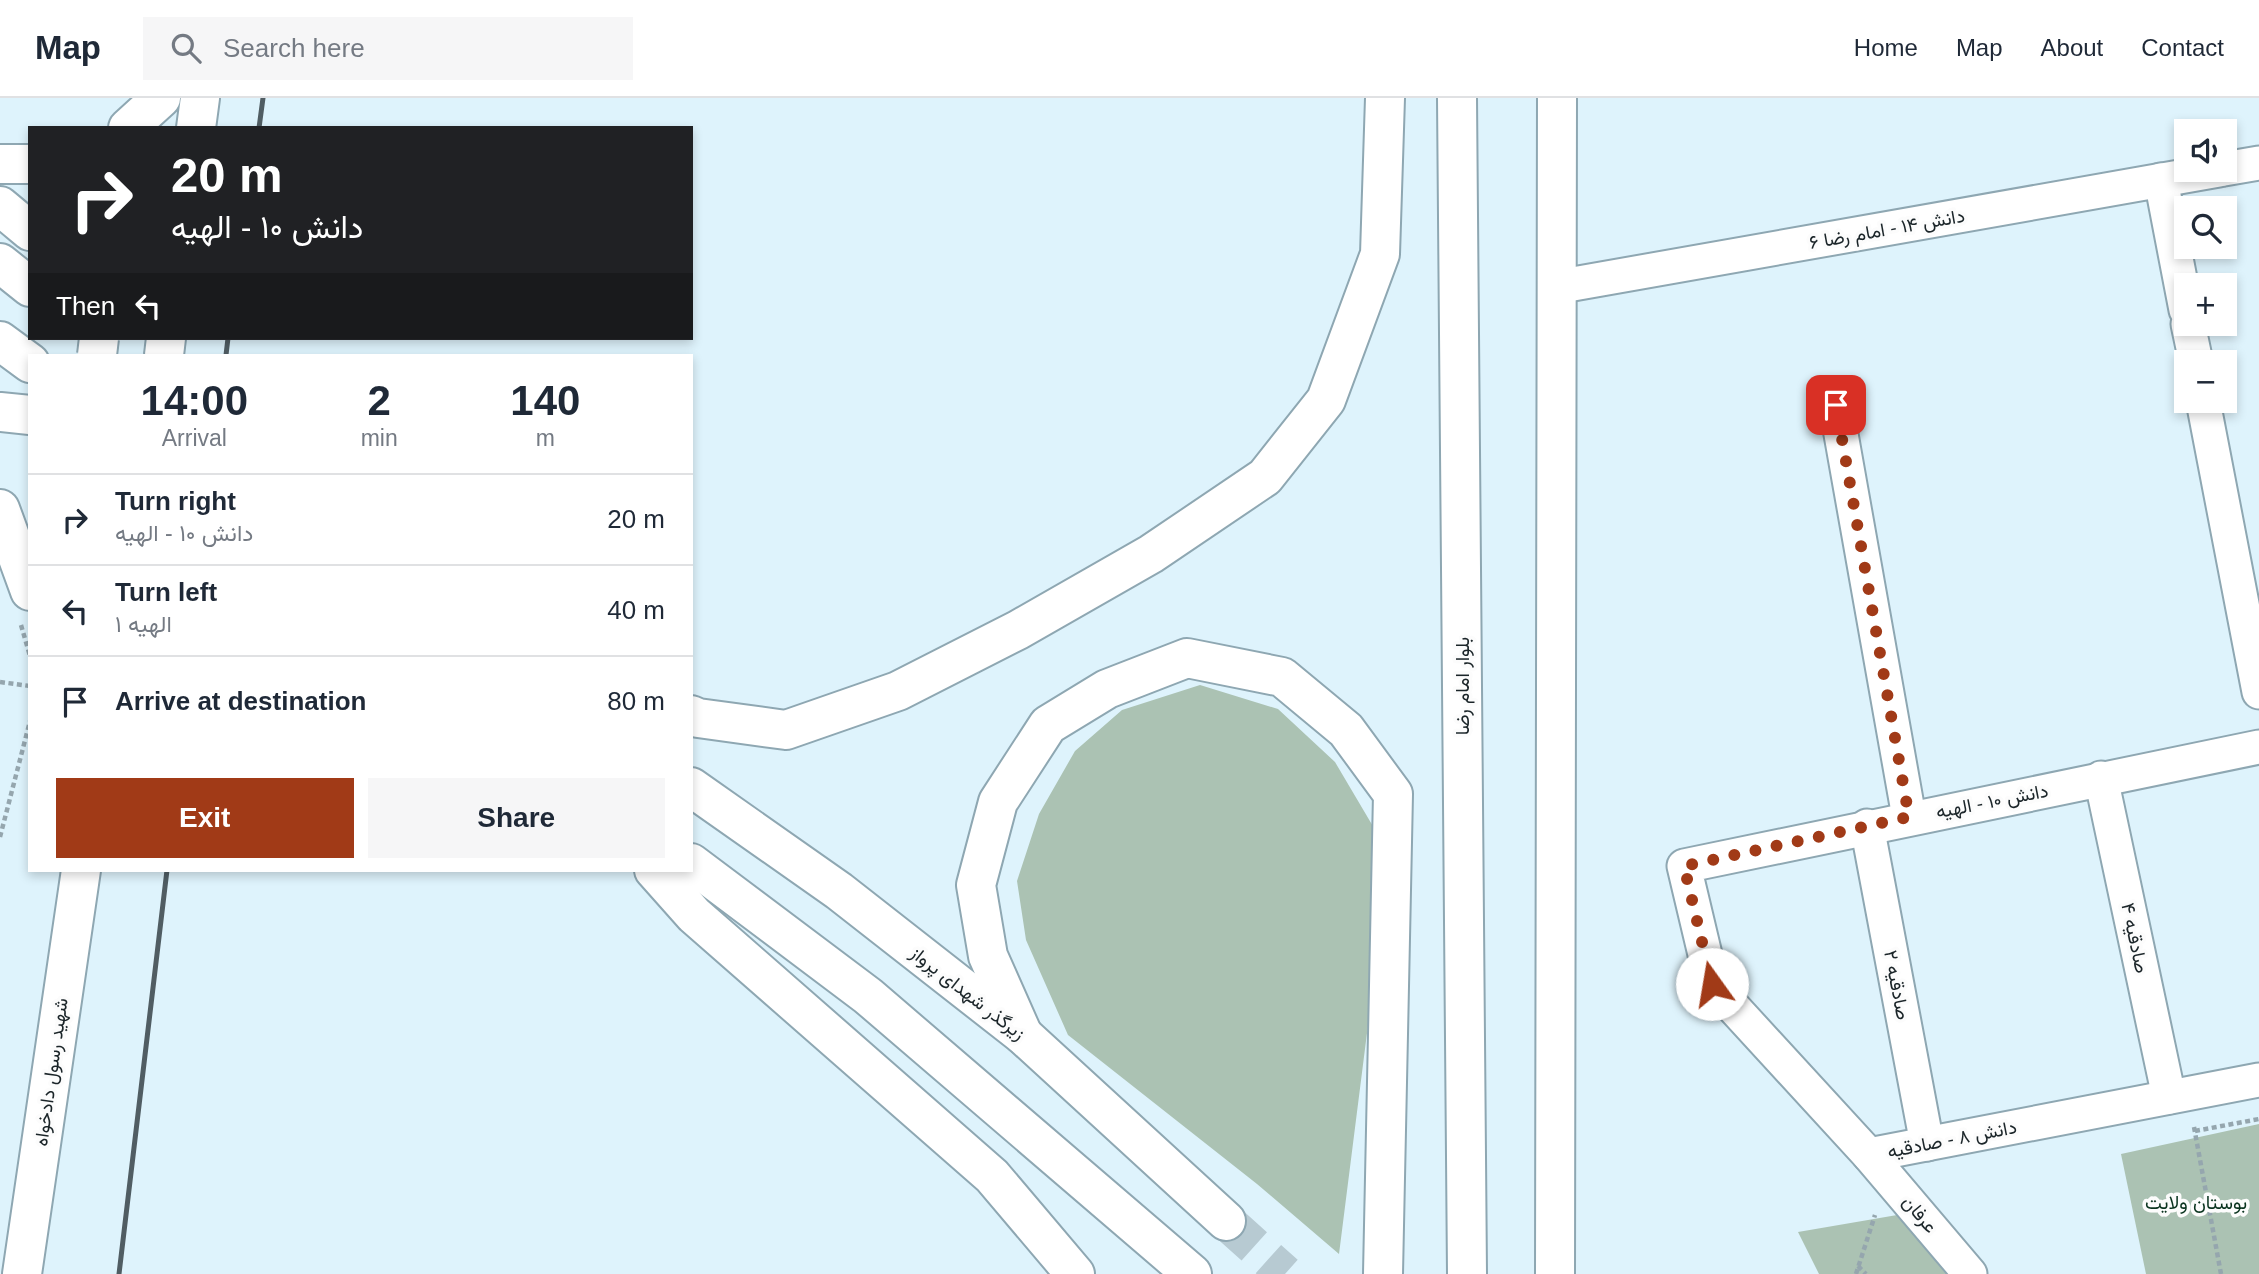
<!DOCTYPE html>
<html lang="en">
<head>
<meta charset="utf-8">
<style>
  :root { --surface:#fff; --page:#f6f6f7; --text:#1f2937; --muted:#747a83; --line:#e0e1e3; --accent:#a13a17 }
  body { margin:0; font-family:Helvetica,Vazirmatn,sans-serif; background:var(--page); color:var(--text); height:100vh; display:flex; flex-direction:column; font-size:26px; white-space:nowrap }
  * { box-sizing:border-box; margin:0 }
  p { font-size:23px; color:var(--muted) }
  .icon { flex:none; width:38px; height:38px; fill:none; stroke:currentColor; stroke-width:2; stroke-linecap:round; stroke-linejoin:round }
  .map { position:relative; flex:1; overflow:hidden }
  .details { position:absolute; left:28px; top:256px; width:665px; height:518px; display:flex; flex-direction:column; background:var(--surface); border-radius:0px; box-shadow:0 4px 10px #0003 }
  .details>* { flex:none }
  .banner { position:absolute; left:28px; top:28px; width:665px; height:214px; border-radius:0px; box-shadow:0 4px 10px #0003; background:#202124; color:#fff; overflow:hidden }
  .buttons { position:absolute; left:2174px; top:21px; display:grid; gap:14px }
  .buttons a { display:grid; place-items:center; width:63px; height:63px; border-radius:0px; background:var(--surface); box-shadow:0 4px 10px #0003; font-size:35px }
  .pin { position:absolute; display:grid; place-items:center; width:60px; height:60px; color:#fff; margin:-30px; border-radius:14px; box-shadow:0 4px 10px #0006 }
  .me { position:absolute; width:77px; margin:-38px; rotate:347deg; stroke-linejoin:round; filter:drop-shadow(0 0 5px #0008) }
  .turn { display:flex; align-items:center; gap:24px; height:147px; padding:0 28px; font-size:32px }
  .turn .icon { width:91px; height:91px; stroke-width:2.5 }
  .turn b { display:block; font-size:49px; line-height:60px }
  .then { display:flex; align-items:center; height:66px; padding:0 28px; background:#0003; gap:14px; font-size:26px }
  .eta { display:flex; justify-content:space-evenly; align-items:center; height:119px; text-align:center }
  .eta b { font-size:42px; font-weight:700; line-height:49px }
  .button { display:flex; gap:14px; margin-top:auto; padding:14px 28px }
  .button a { flex:1; height:80px; border-radius:0px; background:var(--accent); color:#fff; font-size:28px; font-weight:700; line-height:80px; text-align:center }
  .button a+a { background:var(--page); color:var(--text) }
  ul { padding:0; list-style:none }
  li { display:flex; align-items:center; gap:21px; height:91px; padding:0 28px; border-top:2px solid var(--line) }
  li div { flex:1 }
  li b { display:block; font-size:26px }
  li em { font-style:normal }
  header { display:flex; align-items:center; gap:42px; box-sizing:border-box; height:98px; padding:0 35px; background:var(--surface); border-bottom:2px solid var(--line) }
  header strong { font-size:33px }
  nav { display:flex; gap:38px; margin-inline-start:auto; font-size:24px }
  .search { width:490px; height:63px; background:var(--page); display:flex; align-items:center; gap:18px; box-sizing:border-box; padding:0 24px; border-radius:0px; color:var(--muted); font-size:26px }
  .map>svg:first-child { display:block }
</style>
</head>
<body>
<header>
<strong>Map</strong>
<div class="search"><svg class="icon" aria-label="search" viewBox="0 0 24 24"><circle cx="10" cy="10" r="6"/><path d="M15 15l6 6"/></svg>Search here</div>
<nav><a>Home</a><a>Map</a><a>About</a><a>Contact</a></nav>
</header>
<div class="map">
<svg width="2259" height="1176" viewBox="0 0 2259 1176">
  <rect width="100%" height="100%" fill="#def3fc"/>
  <g fill="#abc2b3">
    <polygon points="1200,587 1278,611 1335,664 1374,730 1376,864 1339,1156 1257,1086 1068,937 1026,842 1017,783 1039,716 1075,653 1122,612"/>
    <polygon points="2259,1026 2259,1176 2146,1176 2121,1056"/>
    <polygon points="1903,1116 1950,1176 1819,1176 1798,1134"/>
  </g>
  <g fill="none" stroke-linecap="round" stroke-linejoin="round">
    <polyline stroke="#b7cad2" stroke-width="38" stroke-dasharray="38 19" stroke-linecap="butt" points="1226,1123 1285,1176"/>
    <defs>
      <g id="minor">
        <polyline points="2224,71 2259,65"/>
        <polyline points="2161,82 2186,212"/>
        <polyline points="1556,189 2219,72"/>
        <polyline points="2188,226 2196,264"/>
        <polyline points="2203,303 2259,594"/>
        <polyline points="1836,308 1909,719"/>
        <polyline points="2101,680 2169,999"/>
        <polyline points="1867,728 1927,1046"/>
        <polyline points="1869,1057 2259,982"/>
        <polyline points="1970,1176 1869,1057 1712,886 1684,768 2259,649"/>
      </g>
      <g id="tertiary">
        <polyline points="196,30 200,0"/>
        <polyline points="164,257 166,240"/>
        <polyline points="22,1176 81,772"/>
      </g>
      <g id="primary">
        <polyline points="1457,0 1467,1176"/>
        <polyline points="128,30 161,0"/>
        <polyline points="0,66 30,66"/>
        <polyline points="0,108 30,133"/>
        <polyline points="0,165 30,189"/>
        <polyline points="0,243 30,265"/>
        <polyline points="0,314 30,317"/>
        <polyline points="0,411 30,493"/>
        <polyline points="691,617 698,620 786,632 898,593 1018,532 1151,456 1265,379 1326,302 1380,156 1385,0"/>
        <polyline points="691,689 839,793 1023,937 1226,1123"/>
        <polyline points="691,765 868,898 1192,1176"/>
        <polyline points="654,772 694,817 992,1078 1075,1176"/>
        <polyline points="1023,937 988,858 976,787 998,704 1048,627 1107,591 1187,560 1282,579 1346,632 1393,696 1383,1176"/>
        <polyline points="1555,1176 1557,0"/>
      </g>
    </defs>
    <use href="#minor" stroke="#8ea7b2" stroke-width="37"/>
    <use href="#tertiary" stroke="#8ea7b2" stroke-width="42"/>
    <use href="#primary" stroke="#8ea7b2" stroke-width="42"/>
    <g stroke="#95a6ae" stroke-width="4.5" stroke-dasharray="5 3.5" stroke-linecap="butt">
      <polyline points="21,527 30,558"/>
      <polyline points="0,584 30,588"/>
      <polyline points="0,739 30,623"/>
      <polyline points="2194,1029 2221,1176"/>
      <polyline points="2195,1033 2259,1021"/>
      <polyline points="1858,1168 1866,1176"/>
      <polyline points="1856,1176 1875,1117"/>
    </g>
    <use href="#minor" stroke="#fff" stroke-width="33"/>
    <use href="#tertiary" stroke="#fff" stroke-width="38"/>
    <use href="#primary" stroke="#fff" stroke-width="38"/>
    <g stroke="#505d63" stroke-width="5">
      <polyline points="259,30 263,0"/>
      <polyline points="226,257 228,240"/>
      <polyline points="119,1176 167,772"/>
    </g>
    <defs>
      <polyline id="primary-bridge" points="97,257 99,240"/>
    </defs>
    <use href="#primary-bridge" stroke="#8ea7b2" stroke-width="42" stroke-linecap="butt"/>
    <use href="#primary-bridge" stroke="#fff" stroke-width="38"/>
  </g>
  <g fill="none" stroke-linecap="round" stroke-linejoin="round">
    <polyline stroke="#a13a17" stroke-width="12" stroke-dasharray="0 21.6" points="1712,886 1684,768 1909,719 1836,307"/>
  </g>
  <g text-anchor="middle" dominant-baseline="central" stroke-width="7" stroke-linejoin="round" paint-order="stroke">
    <g font-size="19" fill="#1b2529" stroke="#fcfcfc">
      <text transform="translate(1887 131) rotate(-10)">دانش ۱۴ - امام رضا ۶</text>
      <text transform="translate(1462 588) rotate(-90)">بلوار امام رضا</text>
      <text transform="translate(1992 703) rotate(-11)">دانش ۱۰ - الهیه</text>
      <text transform="translate(2135 840) rotate(78)">صادقیه ۴</text>
      <text transform="translate(1897 887) rotate(79)">صادقیه ۲</text>
      <text transform="translate(968 895) rotate(38)">زیرگذر شهدای پرواز</text>
      <text transform="translate(51 974) rotate(-82)">شهید رسول دادخواه</text>
      <text transform="translate(1952 1041) rotate(-11)">دانش ۸ - صادقیه</text>
      <text transform="translate(1920 1116) rotate(50)">عرفان</text>
    </g>
    <g font-size="19" fill="#09331e" stroke="#fcfcfc">
      <text x="2196" y="1104">بوستان ولایت</text>
    </g>
  </g>
</svg>
<div class="buttons">
<a><svg class="icon" aria-label="sound" viewBox="0 0 24 24"><path d="M4 9h4l5-4v14l-5-4H4zM17 9q2 3 0 6"/></svg></a>
<a><svg class="icon" aria-label="search" viewBox="0 0 24 24"><circle cx="10" cy="10" r="6"/><path d="M15 15l6 6"/></svg></a>
<a>+</a>
<a>−</a>
</div>
<div class="pin" style="left:1836px;top:307px;background:#d93025"><svg class="icon" aria-label="arrive" viewBox="0 0 24 24"><path d="M6 21V4h12l-3 4 3 4H6"/></svg></div>
<svg class="me" style="left:1712px;top:886px" viewBox="-20 -20 40 40"><circle r="19" fill="#fff"/><path d="M0-13L10 11 0 6-10 11z" fill="#a13a17"/></svg>
<div class="banner">
<div class="turn"><svg class="icon" aria-label="right" viewBox="0 0 24 24"><path d="M7 20v-9h11M14 6l5 5-5 5"/></svg><div><b>20 m</b>دانش ۱۰ - الهیه</div></div>
<div class="then">Then<svg class="icon" aria-label="left" viewBox="0 0 24 24"><path d="M17 20v-9H6M10 6l-5 5 5 5"/></svg></div>
</div>
<section class="details">
<div class="eta">
<div><b>14:00</b><p>Arrival</p></div>
<div><b>2</b><p>min</p></div>
<div><b>140</b><p>m</p></div>
</div>
<ul>
<li><svg class="icon" aria-label="right" viewBox="0 0 24 24"><path d="M7 20v-9h11M14 6l5 5-5 5"/></svg><div><b>Turn right</b><p>دانش ۱۰ - الهیه</p></div><em>20 m</em></li>
<li><svg class="icon" aria-label="left" viewBox="0 0 24 24"><path d="M17 20v-9H6M10 6l-5 5 5 5"/></svg><div><b>Turn left</b><p>الهیه ۱</p></div><em>40 m</em></li>
<li><svg class="icon" aria-label="arrive" viewBox="0 0 24 24"><path d="M6 21V4h12l-3 4 3 4H6"/></svg><div><b>Arrive at destination</b></div><em>80 m</em></li>
</ul>
<div class="button"><a>Exit</a><a>Share</a></div>
</section>
</div>
</body>
</html>
